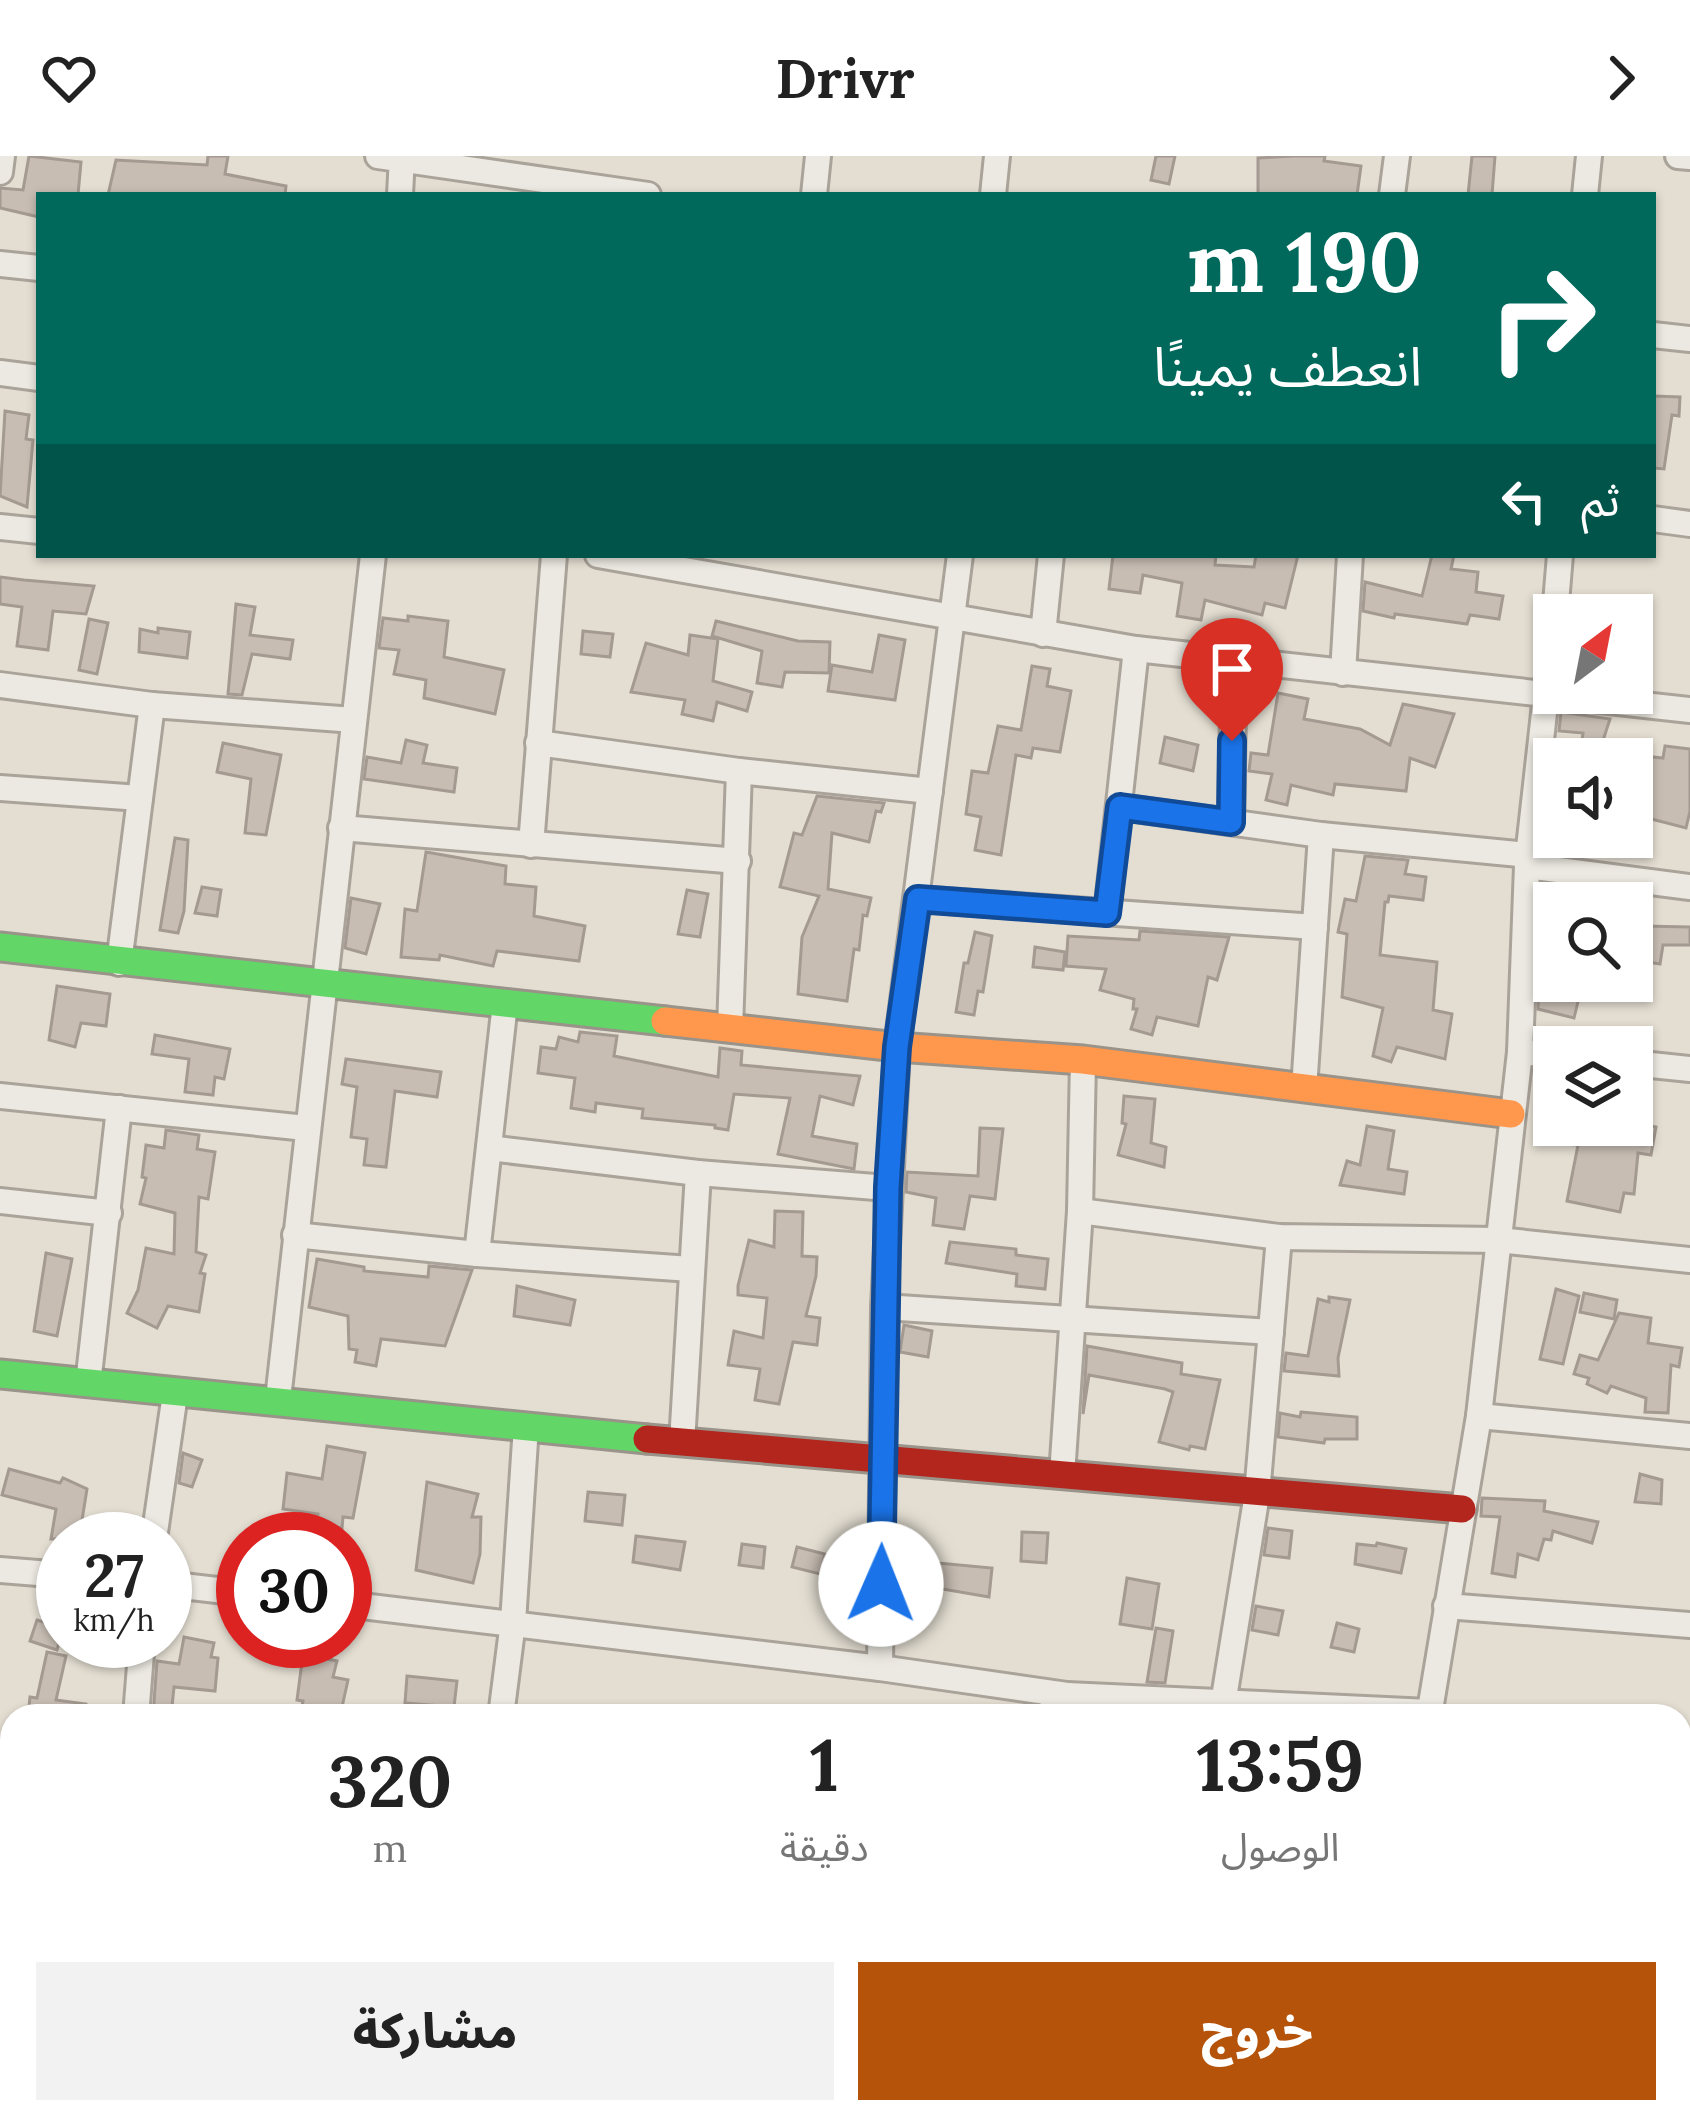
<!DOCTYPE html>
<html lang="ar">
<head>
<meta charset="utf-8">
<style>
  :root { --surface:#fff; --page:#f2f2f2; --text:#222; --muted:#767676; --accent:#b45309 }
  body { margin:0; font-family:Lora,"Noto Sans Arabic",serif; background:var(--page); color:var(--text); direction:rtl; height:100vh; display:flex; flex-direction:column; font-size:45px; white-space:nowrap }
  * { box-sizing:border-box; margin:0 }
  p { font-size:39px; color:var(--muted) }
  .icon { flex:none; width:66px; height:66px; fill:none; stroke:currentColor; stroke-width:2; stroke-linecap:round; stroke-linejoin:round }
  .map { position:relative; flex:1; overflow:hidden; direction:ltr }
  .details { position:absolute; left:0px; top:1548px; width:1692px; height:420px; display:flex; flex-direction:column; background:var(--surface); border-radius:36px 36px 0 0; box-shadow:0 3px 9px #0004; direction:rtl }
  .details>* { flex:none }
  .banner { position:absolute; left:36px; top:36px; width:1620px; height:366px; border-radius:0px; box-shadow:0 3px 9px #0004; direction:rtl; background:#00695c; color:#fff; overflow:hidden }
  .needle { width:78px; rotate:32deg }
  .fabs { position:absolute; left:1533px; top:438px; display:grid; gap:24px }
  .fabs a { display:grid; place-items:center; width:120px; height:120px; border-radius:0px; background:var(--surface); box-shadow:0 3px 9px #0004; font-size:60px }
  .speed { position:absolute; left:36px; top:1356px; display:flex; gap:24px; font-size:60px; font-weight:700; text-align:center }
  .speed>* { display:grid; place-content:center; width:156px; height:156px; border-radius:50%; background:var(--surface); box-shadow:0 3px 9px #0004; line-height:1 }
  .speed small { font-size:30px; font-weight:400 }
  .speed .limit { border:18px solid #d22; background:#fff; color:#111 }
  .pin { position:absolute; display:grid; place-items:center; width:102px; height:102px; color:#fff; margin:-123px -51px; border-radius:50% 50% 50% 0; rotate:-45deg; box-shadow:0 0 12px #0007 }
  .pin .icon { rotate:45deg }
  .me { position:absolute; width:132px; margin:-66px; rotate:1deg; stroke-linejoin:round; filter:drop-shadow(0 0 9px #0008) }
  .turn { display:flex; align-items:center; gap:42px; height:252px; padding:0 36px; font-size:54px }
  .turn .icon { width:156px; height:156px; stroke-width:2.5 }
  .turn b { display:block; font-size:84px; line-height:102px }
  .then { display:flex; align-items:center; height:114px; padding:0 36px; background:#0003; gap:24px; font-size:45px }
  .eta { display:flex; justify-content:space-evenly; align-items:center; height:204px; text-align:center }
  .eta b { font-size:72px; font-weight:800; line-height:84px }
  .primary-button { display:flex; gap:24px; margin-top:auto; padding:24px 36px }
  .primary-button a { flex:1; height:138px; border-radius:0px; background:var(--accent); color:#fff; font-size:48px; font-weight:800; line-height:138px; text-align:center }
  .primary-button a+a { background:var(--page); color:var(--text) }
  header { display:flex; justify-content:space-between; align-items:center; height:156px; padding:0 36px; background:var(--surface); font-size:54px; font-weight:800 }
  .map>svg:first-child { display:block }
</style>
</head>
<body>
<header><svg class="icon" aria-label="forward" viewBox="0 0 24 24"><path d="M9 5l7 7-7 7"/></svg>Drivr<svg class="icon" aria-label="heart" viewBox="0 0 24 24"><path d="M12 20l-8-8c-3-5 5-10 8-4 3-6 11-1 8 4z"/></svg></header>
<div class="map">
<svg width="1690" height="1968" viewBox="0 0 1690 1968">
  <rect width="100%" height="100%" fill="#e4ded2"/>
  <g fill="#c7bdb3" stroke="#a49a91" stroke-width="3">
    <polygon points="29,0 81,6 78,39 39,39 39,61 0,52 0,32 23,34"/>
    <polygon points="208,0 228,0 225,18 286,30 285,39 108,39 116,4 207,9"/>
    <polygon points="1156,0 1175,0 1169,28 1151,24"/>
    <polygon points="1294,0 1325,0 1324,5 1361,10 1357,39 1258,39 1258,2"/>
    <polygon points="1472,0 1495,0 1492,39 1468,39"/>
    <polygon points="1653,240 1680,241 1679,260 1672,259 1664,313 1653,312"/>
    <polygon points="5,255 29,259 26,283 33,284 27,351 0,340"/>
    <polygon points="1113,399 1216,399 1215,409 1254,411 1256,399 1298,399 1285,452 1265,447 1262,459 1205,444 1201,464 1177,460 1182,427 1143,419 1140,437 1109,433"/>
    <polygon points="1432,399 1454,399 1451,413 1478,416 1476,436 1503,440 1499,463 1470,459 1467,468 1395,458 1394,462 1363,455 1365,426 1422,440"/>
    <polygon points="0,421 24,424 94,430 86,458 53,455 48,494 17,490 22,451 0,448"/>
    <polygon points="236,448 255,451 250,479 293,484 290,503 252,498 242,539 228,538"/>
    <polygon points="408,460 448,465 444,501 504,514 495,558 424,542 426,524 394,518 399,494 379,492 383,462 408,465"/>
    <polygon points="89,463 108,467 97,518 79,514"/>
    <polygon points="716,465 798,485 830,486 829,517 785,516 782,531 757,527 762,495 712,480"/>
    <polygon points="158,472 190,476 187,502 139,496 140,473 158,477"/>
    <polygon points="583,475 613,478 610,501 581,498"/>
    <polygon points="690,479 718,483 713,525 752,536 747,555 717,546 713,565 682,558 685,544 631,536 646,487 688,499"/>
    <polygon points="879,479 905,484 895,544 828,535 832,509 872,516"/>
    <polygon points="1032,510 1050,513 1047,530 1071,535 1060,596 1033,592 1031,602 1016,599 1001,699 975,694 981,661 966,658 972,615 988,617 998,570 1021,574"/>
    <polygon points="1278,537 1308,543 1304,563 1360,573 1390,589 1403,548 1454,558 1435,611 1410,602 1406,635 1335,628 1333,639 1291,629 1287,649 1266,644 1272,618 1249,615 1251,597 1268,599"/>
    <polygon points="1561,556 1610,563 1597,603 1579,603 1583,577 1559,575"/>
    <polygon points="1165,581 1198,589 1193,615 1160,607"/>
    <polygon points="406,584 427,589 423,607 457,612 454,636 364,623 367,601 401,607"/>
    <polygon points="223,587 281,599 266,679 245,677 251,623 217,616"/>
    <polygon points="1665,590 1690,593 1690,655 1686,672 1632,658 1632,599 1663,602"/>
    <polygon points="817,640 884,647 881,656 876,655 869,686 832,677 828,733 871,742 867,760 863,759 859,794 854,793 847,845 798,838 802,781 819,740 780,731 794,677 802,679"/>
    <polygon points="175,682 188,684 184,755 178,777 160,774"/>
    <polygon points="426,696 506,710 505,728 536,731 534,760 585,770 579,805 497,795 493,810 440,799 439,804 401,801 405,753 417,755"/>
    <polygon points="1365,700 1408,704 1405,718 1426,721 1423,744 1389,740 1388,746 1385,746 1380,799 1437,806 1433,854 1452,858 1445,903 1397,891 1391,906 1373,900 1383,852 1342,841 1347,778 1338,776 1345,743 1356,745"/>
    <polygon points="202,731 221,734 217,760 195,757"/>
    <polygon points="687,734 708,738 700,781 678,778"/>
    <polygon points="351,742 380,748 366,798 345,792"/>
    <polygon points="1642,770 1690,771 1690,789 1663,789 1660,808 1636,804"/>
    <polygon points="1140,775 1229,781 1217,824 1208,821 1198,870 1157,861 1152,879 1131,873 1137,853 1133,853 1134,843 1100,834 1106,813 1066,810 1068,780 1139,784"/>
    <polygon points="975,776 992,780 983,836 978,835 974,859 956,856 964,807 968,807"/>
    <polygon points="1035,791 1065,796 1063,814 1033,811"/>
    <polygon points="1540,805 1554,809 1554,825 1583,825 1574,862 1538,853"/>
    <polygon points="57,830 110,838 106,870 81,867 75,891 49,884"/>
    <polygon points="580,876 617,880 614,900 718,921 720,892 742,895 741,909 860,920 853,949 820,940 812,980 857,988 854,1013 778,998 790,942 734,938 728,974 715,972 715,969 642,962 643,953 596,947 595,956 571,952 575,922 538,917 541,891 556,893 559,881 578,886"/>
    <polygon points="155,879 230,893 224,923 215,921 213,939 185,936 189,903 152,898"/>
    <polygon points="346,903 441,916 437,941 395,935 386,1011 364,1009 367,983 351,981 357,931 342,928"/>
    <polygon points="1124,940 1155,943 1151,987 1166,991 1164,1011 1118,999 1126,968 1122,967"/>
    <polygon points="1632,967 1656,971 1651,999 1638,997 1634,1038 1624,1037 1620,1056 1567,1045 1578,989 1564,988 1566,969"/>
    <polygon points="1367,970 1394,975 1388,1013 1407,1016 1404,1038 1340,1029 1347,1005 1360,1009"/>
    <polygon points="980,972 1003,973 995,1043 970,1040 964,1073 933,1069 936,1042 906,1036 907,1016 978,1020"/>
    <polygon points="166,974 199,979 197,993 215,996 208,1043 199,1041 196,1096 206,1099 200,1117 205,1118 199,1156 168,1150 157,1172 127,1157 138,1134 146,1092 174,1098 175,1057 140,1048 146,1022 142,1021 146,989 164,992"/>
    <polygon points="775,1055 803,1056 802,1100 817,1101 816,1120 806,1160 820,1162 817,1189 793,1186 779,1248 755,1244 760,1213 728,1209 734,1175 763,1182 767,1142 738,1139 738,1130 749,1084 774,1091"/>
    <polygon points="950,1086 1016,1093 1016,1099 1048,1103 1045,1133 1016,1130 1017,1118 946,1107"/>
    <polygon points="46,1097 72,1103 57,1180 34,1175"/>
    <polygon points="317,1103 364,1111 364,1115 428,1121 429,1110 472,1114 445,1190 381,1183 376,1210 355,1206 357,1194 349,1193 348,1160 309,1151"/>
    <polygon points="517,1130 575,1144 570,1169 514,1160"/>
    <polygon points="1556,1133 1579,1140 1563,1208 1540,1203"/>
    <polygon points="1584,1137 1617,1144 1614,1163 1580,1156"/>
    <polygon points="1329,1141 1350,1144 1338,1202 1339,1220 1284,1215 1286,1197 1308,1200 1318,1143 1329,1146"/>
    <polygon points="1619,1157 1651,1162 1648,1187 1682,1192 1679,1211 1671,1209 1668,1257 1645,1256 1646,1242 1611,1230 1607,1237 1587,1228 1589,1222 1574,1218 1580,1199 1598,1204"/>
    <polygon points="904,1169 932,1175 928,1201 900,1196"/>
    <polygon points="1087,1190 1182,1207 1181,1218 1220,1224 1205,1293 1190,1290 1189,1294 1159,1286 1173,1236 1165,1233 1089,1219 1083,1258"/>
    <polygon points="1301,1256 1357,1261 1357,1283 1325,1283 1324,1287 1278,1281 1280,1257 1300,1261"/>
    <polygon points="327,1290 365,1297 353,1362 343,1361 342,1372 317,1369 318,1358 283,1353 287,1317 322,1323"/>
    <polygon points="183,1297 202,1304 192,1331 179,1327"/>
    <polygon points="9,1313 60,1327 63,1322 87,1333 79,1383 51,1383 56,1353 2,1339"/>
    <polygon points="1640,1318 1662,1324 1661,1348 1635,1346"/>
    <polygon points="427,1326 478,1338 472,1361 481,1361 480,1398 473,1427 416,1414"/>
    <polygon points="588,1336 625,1339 622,1369 585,1365"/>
    <polygon points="1482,1342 1545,1345 1544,1355 1598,1366 1592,1387 1553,1375 1551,1384 1544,1383 1538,1404 1518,1398 1515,1421 1492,1417 1500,1361 1481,1360"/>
    <polygon points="1268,1372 1292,1375 1289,1402 1264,1399"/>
    <polygon points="1022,1376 1048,1377 1046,1407 1021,1405"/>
    <polygon points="636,1380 685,1386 680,1414 633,1406"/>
    <polygon points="1377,1387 1406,1393 1401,1417 1355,1408 1357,1388 1376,1390"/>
    <polygon points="742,1388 765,1391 763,1412 739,1409"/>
    <polygon points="797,1391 825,1398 820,1418 792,1411"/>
    <polygon points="913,1399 938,1407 992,1412 989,1441 908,1427"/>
    <polygon points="1127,1422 1159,1428 1152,1473 1120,1468"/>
    <polygon points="1256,1450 1283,1455 1278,1479 1252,1474"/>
    <polygon points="37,1464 63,1472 57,1494 30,1485"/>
    <polygon points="1337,1467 1359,1473 1354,1496 1331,1491"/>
    <polygon points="1156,1472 1173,1475 1165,1527 1147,1526"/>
    <polygon points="184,1481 214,1487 211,1501 218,1502 215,1535 174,1531 171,1560 153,1560 157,1505 179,1508"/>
    <polygon points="47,1496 66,1500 56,1544 86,1548 86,1560 28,1560 30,1541 37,1542"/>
    <polygon points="303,1498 337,1505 333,1521 348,1524 340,1560 300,1560 303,1545 297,1544"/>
    <polygon points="407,1520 457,1525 454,1551 405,1547"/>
  </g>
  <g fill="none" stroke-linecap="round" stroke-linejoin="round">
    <defs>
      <g id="street">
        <polyline points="378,0 648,39"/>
        <polyline points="1678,0 1690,1"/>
        <polyline points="0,16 2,0"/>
        <polyline points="400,39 402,0"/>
        <polyline points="814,39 818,0"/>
        <polyline points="993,39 997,0"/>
        <polyline points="1392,39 1397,0"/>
        <polyline points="1585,39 1589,0"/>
        <polyline points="0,108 39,112"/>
        <polyline points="1653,179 1690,183"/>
        <polyline points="0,217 39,222"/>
        <polyline points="1653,363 1690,368"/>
        <polyline points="0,371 39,375"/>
        <polyline points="598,399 1136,493 1690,554"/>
        <polyline points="1555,459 1560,399"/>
        <polyline points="1043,478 1051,399"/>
        <polyline points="1343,517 1350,399"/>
        <polyline points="0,529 152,549 354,564"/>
        <polyline points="538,587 739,615 930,635"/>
        <polyline points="0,632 140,642"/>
        <polyline points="1120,651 1321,679 1529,699"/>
        <polyline points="1231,666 1234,504"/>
        <polyline points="341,672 738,705"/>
        <polyline points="531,689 554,399"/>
        <polyline points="1527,710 1690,731"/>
        <polyline points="918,743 1315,771"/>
        <polyline points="1107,757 1136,493"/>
        <polyline points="119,807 152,549"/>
        <polyline points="730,873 739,615"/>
        <polyline points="1520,896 1554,899"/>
        <polyline points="1632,907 1690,913"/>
        <polyline points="1304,933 1321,679"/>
        <polyline points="0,940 306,972"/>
        <polyline points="489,992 698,1017 888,1032"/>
        <polyline points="0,1045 109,1057"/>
        <polyline points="1080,1055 1279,1081 1498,1084 1690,1104"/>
        <polyline points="295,1079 477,1098 691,1113"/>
        <polyline points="477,1098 505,847"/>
        <polyline points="884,1151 1271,1176"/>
        <polyline points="88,1228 119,952"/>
        <polyline points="278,1243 373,399"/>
        <polyline points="1479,1260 1690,1280"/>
        <polyline points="682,1287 698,1017"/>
        <polyline points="1062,1319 1080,1055 1083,904"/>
        <polyline points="154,1383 175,1238"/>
        <polyline points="0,1414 63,1419"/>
        <polyline points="165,1428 243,1437"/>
        <polyline points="345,1448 880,1512 1067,1539"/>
        <polyline points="1446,1450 1690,1469"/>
        <polyline points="880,1512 884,1151 897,891 960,399"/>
        <polyline points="1223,1548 1257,1338 1279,1081"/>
        <polyline points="136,1560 142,1485"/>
        <polyline points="501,1560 513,1466 526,1270"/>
        <polyline points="1045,1560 1067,1539 1429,1556"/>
        <polyline points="1429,1560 1479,1260 1520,896 1527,710 1554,467"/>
        <polyline points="0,1630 12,1631"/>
        <polyline points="1680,1652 1690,1653"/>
        <polyline points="1680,1824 1690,1825"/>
        <polyline points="0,1846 12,1848"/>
        <polyline points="939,1956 1034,1968"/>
        <polyline points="173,1968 174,1956"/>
        <polyline points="441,1968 442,1956"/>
        <polyline points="1381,1968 1382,1956"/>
      </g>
      <g id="fast">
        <polyline points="0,791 665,865"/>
        <polyline points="0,1218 647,1283"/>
      </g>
      <polyline id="slow" points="665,865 897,891 1083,904 1511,958"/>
      <polyline id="jam" points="647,1283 1462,1353"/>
    </defs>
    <use href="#street" stroke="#aaa39a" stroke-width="30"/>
    <use href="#fast" stroke="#99938a" stroke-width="33"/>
    <use href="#slow" stroke="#99938a" stroke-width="33"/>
    <use href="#jam" stroke="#99938a" stroke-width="33"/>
    <use href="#street" stroke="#ece9e2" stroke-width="24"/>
    <use href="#fast" stroke="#63d668" stroke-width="27"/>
    <use href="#slow" stroke="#ff974d" stroke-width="27"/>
    <use href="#jam" stroke="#b3261e" stroke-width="27"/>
  </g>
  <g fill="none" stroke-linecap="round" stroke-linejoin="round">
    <defs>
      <polyline id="route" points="881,1428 888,1031 897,891 918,743 1107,757 1120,651 1231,666 1232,585"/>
    </defs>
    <use href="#route" stroke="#114b97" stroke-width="30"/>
    <use href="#route" stroke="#1a73e8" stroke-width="21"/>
  </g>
</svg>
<div class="fabs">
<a><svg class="needle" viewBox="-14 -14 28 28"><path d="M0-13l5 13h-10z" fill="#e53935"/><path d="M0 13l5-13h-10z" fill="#767676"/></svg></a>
<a><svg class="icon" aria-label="sound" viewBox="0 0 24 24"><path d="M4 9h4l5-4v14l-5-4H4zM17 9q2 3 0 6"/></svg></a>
<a><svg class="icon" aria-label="search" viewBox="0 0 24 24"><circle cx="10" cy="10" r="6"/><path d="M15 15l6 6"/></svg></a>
<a><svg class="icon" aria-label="layers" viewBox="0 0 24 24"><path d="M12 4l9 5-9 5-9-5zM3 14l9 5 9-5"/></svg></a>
</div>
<div class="speed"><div>27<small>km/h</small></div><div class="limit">30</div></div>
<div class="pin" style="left:1232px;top:585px;background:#d93025"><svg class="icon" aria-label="arrive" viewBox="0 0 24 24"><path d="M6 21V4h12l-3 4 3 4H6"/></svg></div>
<svg class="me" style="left:881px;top:1428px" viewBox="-20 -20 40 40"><circle r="19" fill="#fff"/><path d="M0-13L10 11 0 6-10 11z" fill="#1a73e8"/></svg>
<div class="banner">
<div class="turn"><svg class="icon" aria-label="right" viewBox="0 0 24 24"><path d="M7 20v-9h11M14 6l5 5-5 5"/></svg><div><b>190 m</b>انعطف يمينًا</div></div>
<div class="then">ثم<svg class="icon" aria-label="left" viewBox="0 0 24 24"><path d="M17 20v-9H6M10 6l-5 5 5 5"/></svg></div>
</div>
<section class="details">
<div class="eta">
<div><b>13:59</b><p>الوصول</p></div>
<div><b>1</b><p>دقيقة</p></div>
<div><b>320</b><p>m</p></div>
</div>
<div class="primary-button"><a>خروج</a><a>مشاركة</a></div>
</section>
</div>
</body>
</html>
